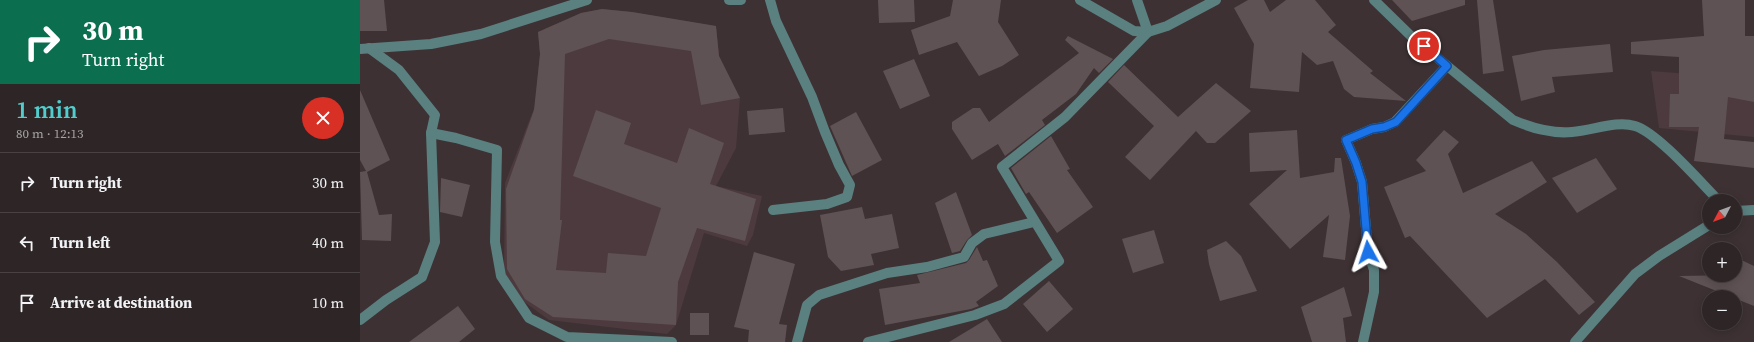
<!DOCTYPE html>
<html lang="en">
<head>
<meta charset="utf-8">
<style>
  :root { --surface:#2e2526; --page:#362d2e; --text:#f1f3f6; --muted:#a7a5a7; --line:#494243; --accent:#52cdcd }
  body { margin:0; font-family:"Source Serif 4",serif; background:var(--page); color:var(--text); height:100vh; display:flex; flex-direction:column; font-size:15px; white-space:nowrap }
  * { box-sizing:border-box; margin:0 }
  p { font-size:13px; color:var(--muted) }
  .icon { flex:none; width:22px; height:22px; fill:none; stroke:currentColor; stroke-width:2; stroke-linecap:round; stroke-linejoin:round }
  .map { position:relative; flex:1; overflow:hidden }
  .sheet { display:flex; flex-direction:column; background:var(--surface); width:360px }
  .sheet>* { flex:none }
  .guide { background:#0b6e4f; color:#fff; overflow:hidden }
  .needle { width:26px; rotate:229deg }
  .buttons { position:absolute; left:1342px; top:194px; display:grid; gap:8px }
  .buttons a { display:grid; place-items:center; width:40px; height:40px; border-radius:50%; background:var(--surface); box-shadow:0 2px 10px #0003,0 0 0 1px var(--line); font-size:20px }
  .pin { position:absolute; display:grid; place-items:center; width:34px; height:34px; color:#fff; margin:-17px; border:2px solid #fff; border-radius:50%; box-shadow:0 1px 4px #0007 }
  .me { position:absolute; width:44px; margin:-22px; rotate:355deg; stroke-linejoin:round; filter:drop-shadow(0 0 3px #0008) }
  .turn { display:flex; align-items:center; gap:14px; height:84px; padding:0 16px; font-size:18px }
  .turn .icon { width:52px; height:52px; stroke-width:2.5 }
  .turn b { display:block; font-size:28px; line-height:34px }
  .round { display:grid; place-items:center; flex:none; width:42px; height:42px; border-radius:21px; background:var(--page) }
  .headline { display:flex; align-items:center; justify-content:space-between; height:68px; padding:0 16px }
  h1 { font-size:24px; font-weight:600; line-height:30px; color:var(--accent) }
  ul { padding:0; list-style:none }
  li { display:flex; align-items:center; gap:12px; height:60px; padding:0 16px; border-top:1px solid var(--line) }
  li div { flex:1 }
  li b { display:block; font-size:15px }
  li em { font-style:normal }
  main { display:flex; flex:1; min-height:0 }
  .map>svg:first-child { display:block }
</style>
</head>
<body>
<main>
<section class="sheet">
<div class="guide">
<div class="turn"><svg class="icon" aria-label="right" viewBox="0 0 24 24"><path d="M7 20v-9h11M14 6l5 5-5 5"/></svg><div><b>30 m</b>Turn right</div></div>
</div>
<div class="headline"><div><h1>1 min</h1><p>80 m · 12:13</p></div><a class="round" style="background:#d93025;color:#fff"><svg class="icon" aria-label="close" viewBox="0 0 24 24"><path d="M6 6l12 12M18 6L6 18"/></svg></a></div>
<ul>
<li><svg class="icon" aria-label="right" viewBox="0 0 24 24"><path d="M7 20v-9h11M14 6l5 5-5 5"/></svg><div><b>Turn right</b></div><em>30 m</em></li>
<li><svg class="icon" aria-label="left" viewBox="0 0 24 24"><path d="M17 20v-9H6M10 6l-5 5 5 5"/></svg><div><b>Turn left</b></div><em>40 m</em></li>
<li><svg class="icon" aria-label="arrive" viewBox="0 0 24 24"><path d="M6 21V4h12l-3 4 3 4H6"/></svg><div><b>Arrive at destination</b></div><em>10 m</em></li>
</ul>
</section>
<div class="map">
<svg width="1394" height="342" viewBox="0 0 1394 342">
  <rect width="100%" height="100%" fill="#3d3133"/>
  <g fill="#4d3a3e">
    <polygon points="242,9 272,12 356,26 359,56 380,98 376,148 356,186 402,196 393,235 387,246 344,233 316,325 307,334 189,320 163,301 144,272 145,183 175,106 180,54 178,32 221,13"/>
    <polygon points="1291,71 1382,78 1394,80 1394,137 1299,128"/>
  </g>
  <g fill="#5f5254">
    <polygon points="0,0 24,0 27,31 0,31"/>
    <polygon points="518,0 554,0 555,22 519,23"/>
    <polygon points="593,0 641,0 638,22 659,55 642,66 619,76 597,42 559,55 551,30 590,16"/>
    <polygon points="888,0 904,0 910,12 926,0 955,0 976,25 968,32 1013,71 1010,73 1046,101 994,97 984,89 973,61 957,65 942,52 939,92 890,88 894,44 874,8"/>
    <polygon points="1032,0 1105,0 1105,5 1052,21"/>
    <polygon points="1117,0 1133,0 1144,71 1123,74"/>
    <polygon points="1342,0 1385,0 1385,36 1394,36 1394,102 1368,97 1364,139 1394,142 1394,168 1334,161 1339,127 1309,127 1310,94 1319,94 1319,57 1271,54 1271,42 1344,36"/>
    <polygon points="242,9 272,12 356,26 359,56 380,98 341,105 331,51 249,39 205,54 200,220 202,220 196,270 246,273 248,253 286,256 301,208 213,176 236,110 271,123 264,144 317,163 329,128 364,143 350,184 396,199 385,241 337,228 318,282 316,325 193,317 165,299 147,269 146,189 174,110 180,54 178,32 221,13"/>
    <polygon points="708,36 753,59 739,73 734,68 716,94 682,120 685,125 645,156 638,144 612,160 592,129 592,122 613,108 620,108 629,122 719,53 705,40"/>
    <polygon points="1250,44 1253,72 1192,77 1195,92 1161,101 1152,56 1184,50"/>
    <polygon points="554,59 570,96 540,109 523,71"/>
    <polygon points="764,65 818,117 856,83 891,111 855,143 847,143 836,131 790,180 765,157 794,126 748,82"/>
    <polygon points="0,90 30,160 7,172 19,215 32,214 31,241 2,240 0,172 6,171 0,160"/>
    <polygon points="423,108 425,132 389,135 387,111"/>
    <polygon points="496,112 522,160 492,176 470,126"/>
    <polygon points="937,130 940,178 974,172 975,158 981,158 990,216 985,260 963,257 969,215 930,249 889,204 927,170 890,172 889,133"/>
    <polygon points="1084,130 1099,142 1088,154 1103,193 1172,161 1187,182 1135,214 1166,234 1197,262 1235,302 1219,315 1185,279 1127,318 1050,236 1045,238 1024,187 1066,171 1056,160"/>
    <polygon points="691,136 710,169 707,170 733,207 697,233 669,192 666,194 651,168"/>
    <polygon points="1236,158 1257,189 1217,213 1192,178"/>
    <polygon points="81,178 110,185 102,217 80,212"/>
    <polygon points="596,192 612,235 607,240 600,251 592,253 575,203"/>
    <polygon points="502,207 505,219 532,214 539,248 511,254 514,265 481,271 468,257 460,215"/>
    <polygon points="794,230 804,263 773,273 762,239"/>
    <polygon points="866,241 881,256 897,291 860,301 849,264 847,250"/>
    <polygon points="617,247 623,261 627,260 638,286 616,302 619,306 611,309 525,325 519,289 560,283 557,275 606,263 609,260"/>
    <polygon points="394,252 435,264 419,324 427,325 425,342 388,342 389,330 374,327"/>
    <polygon points="1375,257 1394,266 1394,306 1319,276 1375,275"/>
    <polygon points="689,281 713,309 687,332 663,304"/>
    <polygon points="984,287 992,316 983,318 986,342 952,342 941,307"/>
    <polygon points="98,306 115,329 99,342 49,342"/>
    <rect x="330" y="313" width="19" height="22"/>
    <polygon points="627,319 642,342 589,342"/>
  </g>
  <g fill="none" stroke-linecap="round" stroke-linejoin="round">
    <g stroke="#5a8080" stroke-width="10">
      <polyline points="369,0 381,0"/>
      <polyline points="410,0 416,21 452,97 465,132 479,165 490,185 487,197 467,204 413,210"/>
      <polyline points="720,0 774,31 788,32 807,26 856,0"/>
      <path d="M 1014,0 L 1052,37 L 1153,120 C 1172,128 1191,134 1212,132 C 1232,131 1256,120 1275,126 C 1298,133 1341,183 1359,201"/>
      <polyline points="0,49 71,44 121,34 227,0"/>
      <polyline points="71,133 96,138 137,150 135,242 141,276 169,318 207,337 312,342"/>
      <polyline points="1375,211 1394,210"/>
      <polyline points="0,320 26,300 62,277 75,242 71,133 75,115 39,70 9,48"/>
      <polyline points="437,342 447,305 459,295 527,273 567,267 604,257 612,243 624,234 674,222"/>
      <polyline points="508,342 615,315 644,304 699,261 642,167 705,117 788,32 777,0"/>
      <polyline points="1003,342 1014,292 1014,270 1008,252 1002,182 996,163 986,140 1012,129 1024,127 1035,122 1087,66"/>
      <polyline points="1215,342 1275,274 1299,256 1349,225"/>
    </g>
  </g>
  <g fill="none" stroke-linecap="round" stroke-linejoin="round">
    <defs>
      <polyline id="route" points="1008,252 1002,182 996,163 986,140 1012,129 1024,127 1036,122 1087,66 1064,46"/>
    </defs>
    <use href="#route" stroke="#114b97" stroke-width="10"/>
    <use href="#route" stroke="#1a73e8" stroke-width="7"/>
  </g>
</svg>
<div class="buttons">
<a><svg class="needle" viewBox="-14 -14 28 28"><path d="M0-13l5 13h-10z" fill="#e53935"/><path d="M0 13l5-13h-10z" fill="#a7a5a7"/></svg></a>
<a>+</a>
<a>−</a>
</div>
<div class="pin" style="left:1064px;top:46px;background:#d93025"><svg class="icon" aria-label="arrive" viewBox="0 0 24 24"><path d="M6 21V4h12l-3 4 3 4H6"/></svg></div>
<svg class="me" style="left:1008px;top:252px" viewBox="-20 -20 40 40"><path d="M0-17L14 15 0 8-14 15z" fill="#1a73e8" stroke="#fff" stroke-width="4"/></svg>
</div>
</main>
</body>
</html>
